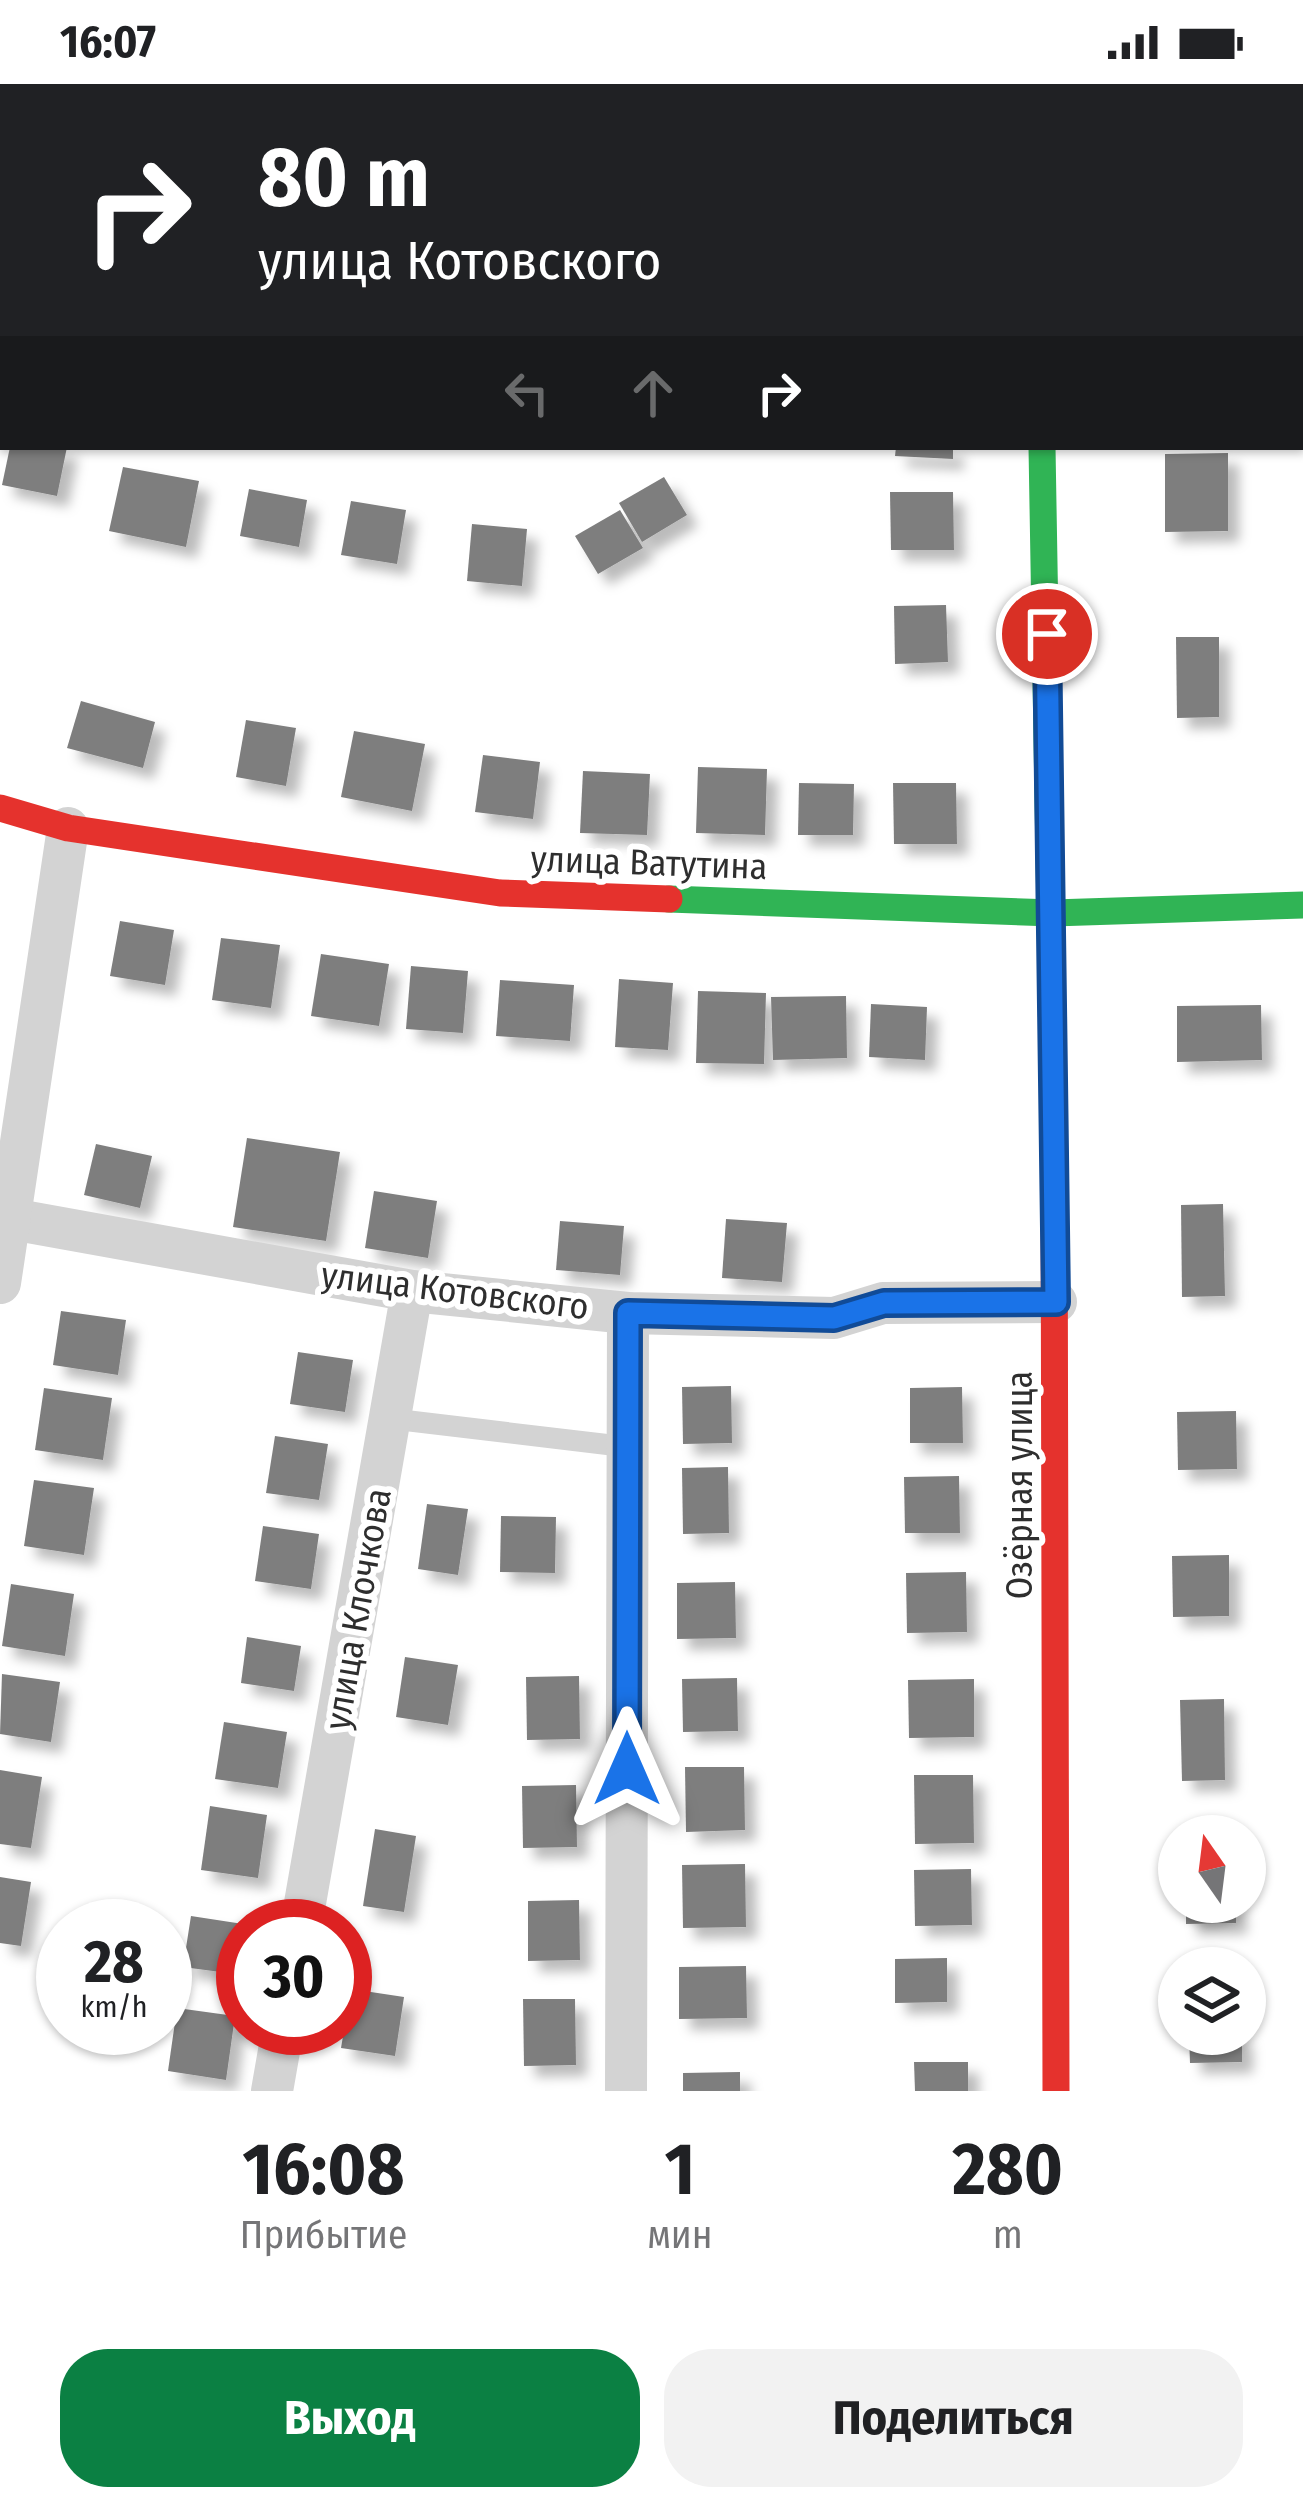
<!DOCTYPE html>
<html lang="ru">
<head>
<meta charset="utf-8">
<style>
  :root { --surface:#fff; --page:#f2f2f2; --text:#202124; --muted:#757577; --accent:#0b8043 }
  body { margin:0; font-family:"Fira Sans Condensed",sans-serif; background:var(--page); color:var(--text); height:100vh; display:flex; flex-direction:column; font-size:45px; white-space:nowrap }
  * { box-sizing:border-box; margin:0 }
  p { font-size:39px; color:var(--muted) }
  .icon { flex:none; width:66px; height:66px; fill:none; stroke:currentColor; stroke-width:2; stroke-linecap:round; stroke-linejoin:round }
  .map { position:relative; height:2007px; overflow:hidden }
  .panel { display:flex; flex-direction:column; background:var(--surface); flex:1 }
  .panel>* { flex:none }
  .banner { position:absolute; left:0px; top:0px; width:1305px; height:366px; box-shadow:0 3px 9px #0004; background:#202124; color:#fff; overflow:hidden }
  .needle { width:78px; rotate:346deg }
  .tools { position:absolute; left:1158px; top:1731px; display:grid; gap:24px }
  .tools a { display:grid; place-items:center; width:108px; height:108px; border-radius:50%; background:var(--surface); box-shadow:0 3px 9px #0004; font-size:60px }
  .speed { position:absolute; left:36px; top:1815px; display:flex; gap:24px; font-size:60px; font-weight:700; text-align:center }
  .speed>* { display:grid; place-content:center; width:156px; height:156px; border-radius:50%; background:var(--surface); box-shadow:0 3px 9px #0004; line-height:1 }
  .speed small { font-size:30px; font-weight:400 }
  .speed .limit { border:18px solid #d22; background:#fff; color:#111 }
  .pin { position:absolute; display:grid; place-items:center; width:102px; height:102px; color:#fff; margin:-51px; border:6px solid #fff; border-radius:50%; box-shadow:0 3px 12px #0007 }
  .me { position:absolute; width:132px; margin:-66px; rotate:0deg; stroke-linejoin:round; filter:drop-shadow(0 0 9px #0008) }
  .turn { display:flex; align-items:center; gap:42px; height:252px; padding:0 60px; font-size:54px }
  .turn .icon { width:156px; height:156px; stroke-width:2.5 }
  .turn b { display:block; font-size:84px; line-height:102px }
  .lanes { display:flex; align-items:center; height:114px; padding:0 60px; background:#0003; justify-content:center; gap:60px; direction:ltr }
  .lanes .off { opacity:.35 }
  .eta { display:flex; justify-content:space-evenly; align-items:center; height:204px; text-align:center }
  .eta b { font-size:72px; font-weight:700; line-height:84px }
  .button { display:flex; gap:24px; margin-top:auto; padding:24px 60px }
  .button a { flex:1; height:138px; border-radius:48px; background:var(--accent); color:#fff; font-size:48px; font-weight:700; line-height:138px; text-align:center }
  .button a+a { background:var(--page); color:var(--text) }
  .status { display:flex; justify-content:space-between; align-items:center; height:84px; padding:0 60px; background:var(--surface); direction:ltr }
  .status svg { height:33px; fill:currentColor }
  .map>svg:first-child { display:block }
</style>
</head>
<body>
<div class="status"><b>16:07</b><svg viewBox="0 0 49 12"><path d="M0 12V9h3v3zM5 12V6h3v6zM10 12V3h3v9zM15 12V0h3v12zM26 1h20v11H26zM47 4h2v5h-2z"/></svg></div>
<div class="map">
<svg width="1303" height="2007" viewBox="0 0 1303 2007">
  <defs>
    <filter id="shadow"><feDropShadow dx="11" dy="11" stdDeviation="6" flood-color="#0004"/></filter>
  </defs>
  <rect width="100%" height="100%" fill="#fff"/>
  <g fill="#7e7e7e" filter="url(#shadow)">
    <polygon points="10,363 67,363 57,412 2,401"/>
    <polygon points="896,363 953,363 953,375 895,372"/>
    <polygon points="1228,369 1228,447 1165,448 1165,370"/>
    <polygon points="123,383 199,397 186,463 109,447"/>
    <polygon points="664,393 687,431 642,458 619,419"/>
    <polygon points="249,405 307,416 299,463 240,452"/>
    <polygon points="890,408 953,408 954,466 891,466"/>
    <polygon points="351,417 406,426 397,480 341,471"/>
    <polygon points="620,426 643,464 598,490 575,452"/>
    <polygon points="472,440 527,445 522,502 467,497"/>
    <polygon points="946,521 948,578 895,580 894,522"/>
    <polygon points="1176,553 1219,553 1219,633 1177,634"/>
    <polygon points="81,617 155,638 143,684 67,664"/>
    <polygon points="246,636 296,644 286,702 236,693"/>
    <polygon points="354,647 425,660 412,727 341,713"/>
    <polygon points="483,671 540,678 533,735 475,728"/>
    <polygon points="698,683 767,685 765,751 696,749"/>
    <polygon points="583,687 650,690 647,751 580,749"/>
    <polygon points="799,699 854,700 853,751 798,751"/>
    <polygon points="893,699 956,699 957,760 894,760"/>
    <polygon points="120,837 174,846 165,901 110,892"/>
    <polygon points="221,854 280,861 271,924 212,916"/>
    <polygon points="321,870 389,880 379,942 311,932"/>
    <polygon points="411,882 468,887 463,949 406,945"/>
    <polygon points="619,895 673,899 668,966 615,963"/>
    <polygon points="500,896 574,901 570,957 496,952"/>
    <polygon points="698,907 766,909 764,980 696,979"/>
    <polygon points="846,912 847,974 773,976 771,913"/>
    <polygon points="871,920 927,923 925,976 869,973"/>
    <polygon points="1261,921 1262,976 1177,978 1177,922"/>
    <polygon points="247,1054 340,1068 326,1157 233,1143"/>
    <polygon points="96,1060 152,1072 140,1124 84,1111"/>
    <polygon points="374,1107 437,1117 428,1174 365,1164"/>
    <polygon points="1223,1120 1225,1212 1182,1213 1181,1121"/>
    <polygon points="726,1135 787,1139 782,1198 722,1194"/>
    <polygon points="560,1137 624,1142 620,1191 556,1186"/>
    <polygon points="61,1227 126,1236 118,1291 53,1281"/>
    <polygon points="298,1268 353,1276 345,1328 290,1320"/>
    <polygon points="731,1302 732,1359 683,1360 682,1303"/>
    <polygon points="962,1303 963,1359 910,1359 910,1304"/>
    <polygon points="44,1304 112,1314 103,1376 35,1366"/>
    <polygon points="1236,1327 1237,1385 1178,1386 1177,1328"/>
    <polygon points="275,1352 328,1360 319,1416 266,1409"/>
    <polygon points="728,1383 729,1449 683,1450 682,1384"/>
    <polygon points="959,1392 960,1449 905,1449 904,1393"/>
    <polygon points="34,1396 94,1404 84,1471 24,1462"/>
    <polygon points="427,1420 468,1425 458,1491 418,1485"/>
    <polygon points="501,1432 556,1433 555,1489 500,1488"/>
    <polygon points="263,1442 319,1450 311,1505 255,1497"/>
    <polygon points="1229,1471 1229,1532 1173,1533 1172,1472"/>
    <polygon points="966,1488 967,1548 907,1549 906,1489"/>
    <polygon points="735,1498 736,1554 677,1555 677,1499"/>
    <polygon points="11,1500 74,1510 65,1572 2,1562"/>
    <polygon points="247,1553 301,1562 294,1607 241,1599"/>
    <polygon points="405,1573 458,1581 448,1641 396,1633"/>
    <polygon points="2,1590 60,1598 51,1658 0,1650"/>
    <polygon points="579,1592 580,1655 527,1656 526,1593"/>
    <polygon points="737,1594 738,1647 683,1648 682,1595"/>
    <polygon points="974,1595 974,1653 909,1654 908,1596"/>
    <polygon points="1224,1615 1225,1696 1182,1697 1180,1616"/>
    <polygon points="224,1638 287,1648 278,1704 215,1695"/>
    <polygon points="685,1683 744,1683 745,1746 686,1748"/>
    <polygon points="0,1686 42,1693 31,1764 0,1760"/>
    <polygon points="914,1691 973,1691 974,1759 915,1760"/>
    <polygon points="576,1701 577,1763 523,1764 522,1702"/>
    <polygon points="210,1722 267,1731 258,1794 201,1786"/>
    <polygon points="375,1745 416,1752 404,1828 363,1822"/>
    <polygon points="745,1780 746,1843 683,1844 682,1781"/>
    <polygon points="971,1785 972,1841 915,1842 914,1786"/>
    <polygon points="0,1793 31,1798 21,1862 0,1859"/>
    <polygon points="579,1816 580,1876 528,1877 528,1817"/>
    <polygon points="1186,1818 1236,1818 1236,1839 1186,1840"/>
    <polygon points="191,1832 243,1840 243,1891 183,1883"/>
    <polygon points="947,1874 947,1918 895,1919 895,1875"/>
    <polygon points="746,1882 747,1934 679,1935 679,1883"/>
    <polygon points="351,1905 404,1913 395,1972 341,1964"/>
    <polygon points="523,1915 575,1915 576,1981 524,1982"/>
    <polygon points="177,1924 235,1932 226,1996 168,1987"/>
    <polygon points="1189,1950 1242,1950 1242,1978 1190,1979"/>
    <polygon points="914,1978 968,1978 968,2007 915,2007"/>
    <polygon points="740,1988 740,2007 683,2007 683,1989"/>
  </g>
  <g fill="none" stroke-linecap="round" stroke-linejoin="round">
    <g stroke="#d3d3d3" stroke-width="21">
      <polyline points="601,3 601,0"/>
      <polyline points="0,188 3,189"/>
      <polyline points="393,1335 628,1363"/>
    </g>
    <g stroke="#d3d3d3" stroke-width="42">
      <polyline points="0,1133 412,1207 628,1229 834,1234 883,1219 1056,1218"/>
      <polyline points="0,1199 68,744"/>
      <polyline points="301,1842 412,1207"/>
      <polyline points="272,2007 283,1944"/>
      <polyline points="626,2007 628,1229"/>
    </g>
    <g stroke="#30b455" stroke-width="27">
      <polyline points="1042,363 1054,1063"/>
      <polyline points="669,815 1053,829 1303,821"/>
    </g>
    <g stroke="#e5322d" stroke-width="27">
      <polyline points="1033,0 1033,3"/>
      <polyline points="0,724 68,744 500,809 669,815"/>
      <polyline points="1054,1063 1056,2007"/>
    </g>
  </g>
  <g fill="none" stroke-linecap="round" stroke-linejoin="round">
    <defs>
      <polyline id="route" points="627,1685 628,1229 834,1234 884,1219 1056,1218 1047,550"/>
    </defs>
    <use href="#route" stroke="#114b97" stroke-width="30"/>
    <use href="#route" stroke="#1a73e8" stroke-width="21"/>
  </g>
  <g text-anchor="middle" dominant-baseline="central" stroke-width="12" stroke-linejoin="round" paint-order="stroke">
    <g font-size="36" fill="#2e2e2e" stroke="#fff">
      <text transform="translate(649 779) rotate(2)">улица Ватутина</text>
      <text transform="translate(455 1207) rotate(7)">улица Котовского</text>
      <text transform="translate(1020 1401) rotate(-90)">Озёрная улица</text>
      <text transform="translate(358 1525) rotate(-80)">улица Клочкова</text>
    </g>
  </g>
</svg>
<div class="tools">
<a><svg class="needle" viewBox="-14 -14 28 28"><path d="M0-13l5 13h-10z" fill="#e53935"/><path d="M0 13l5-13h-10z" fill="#757577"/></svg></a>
<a><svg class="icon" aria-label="layers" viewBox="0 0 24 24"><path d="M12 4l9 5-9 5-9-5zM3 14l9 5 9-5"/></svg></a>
</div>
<div class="speed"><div>28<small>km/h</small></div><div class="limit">30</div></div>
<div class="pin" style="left:1047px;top:550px;background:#d93025"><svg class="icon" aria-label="arrive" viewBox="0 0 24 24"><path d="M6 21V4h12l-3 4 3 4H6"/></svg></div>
<svg class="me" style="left:627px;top:1685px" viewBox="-20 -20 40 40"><path d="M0-17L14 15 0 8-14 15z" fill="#1a73e8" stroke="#fff" stroke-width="4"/></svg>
<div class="banner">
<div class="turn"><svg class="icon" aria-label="right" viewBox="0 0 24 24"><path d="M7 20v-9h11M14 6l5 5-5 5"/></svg><div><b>80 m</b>улица Котовского</div></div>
<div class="lanes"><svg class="icon off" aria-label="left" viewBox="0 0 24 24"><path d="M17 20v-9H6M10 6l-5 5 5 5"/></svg><svg class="icon off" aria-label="ahead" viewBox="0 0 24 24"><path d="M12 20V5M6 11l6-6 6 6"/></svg><svg class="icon" aria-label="right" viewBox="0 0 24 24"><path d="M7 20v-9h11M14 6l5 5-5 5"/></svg></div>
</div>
</div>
<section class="panel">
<div class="eta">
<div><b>16:08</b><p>Прибытие</p></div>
<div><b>1</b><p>мин</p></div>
<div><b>280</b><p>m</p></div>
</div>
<div class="button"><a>Выход</a><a>Поделиться</a></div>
</section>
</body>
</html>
